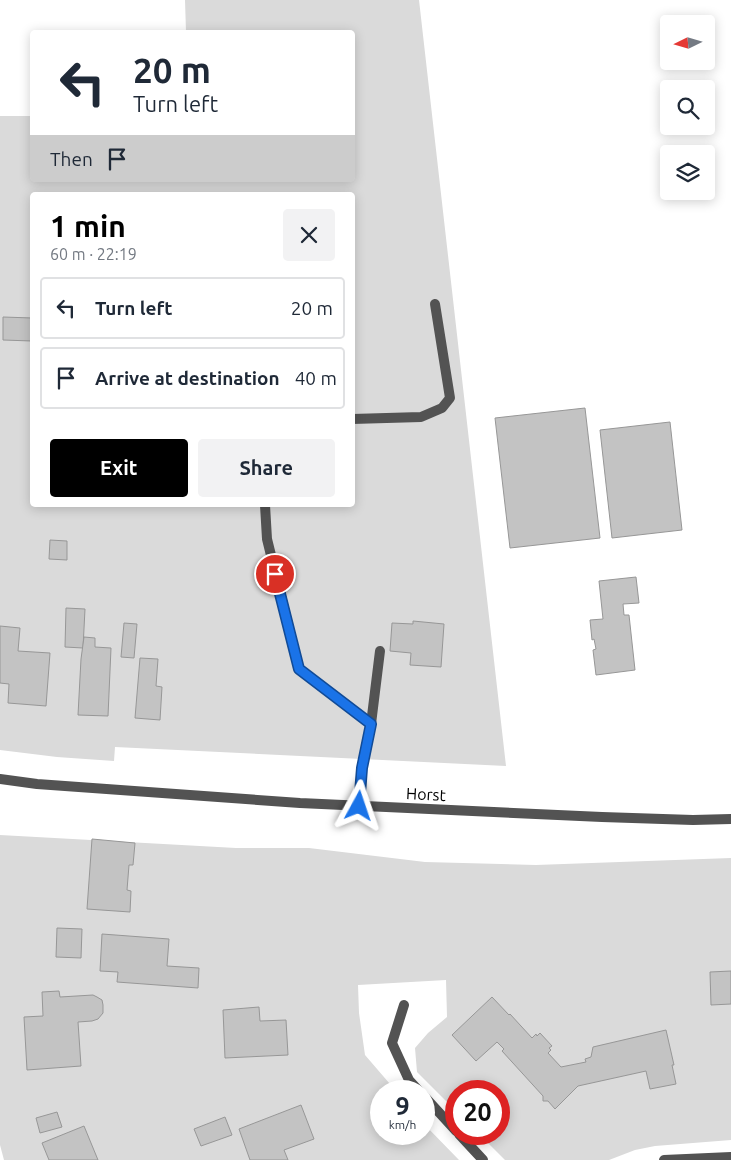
<!DOCTYPE html>
<html lang="en">
<head>
<meta charset="utf-8">
<style>
  :root { --surface:#fff; --page:#f2f2f3; --text:#1f2937; --muted:#747a83; --line:#e0e1e3; --accent:#000 }
  body { margin:0; font-family:Ubuntu,sans-serif; background:var(--page); color:var(--text); height:100vh; display:flex; flex-direction:column; font-size:19px; white-space:nowrap }
  * { box-sizing:border-box; margin:0 }
  p { font-size:16px; color:var(--muted) }
  .icon { flex:none; width:28px; height:28px; fill:none; stroke:currentColor; stroke-width:2; stroke-linecap:round; stroke-linejoin:round }
  .map { position:relative; flex:1; overflow:hidden }
  .drawer { position:absolute; left:30px; top:192px; width:325px; height:315px; display:flex; flex-direction:column; background:var(--surface); border-radius:5px; box-shadow:0 2px 12px #0003 }
  .drawer>* { flex:none }
  .banner { position:absolute; left:30px; top:30px; width:325px; height:152px; border-radius:5px; box-shadow:0 2px 12px #0003; background:#fff; color:var(--text); overflow:hidden }
  .needle { width:32px; rotate:265deg }
  .tools { position:absolute; left:660px; top:15px; display:grid; gap:10px }
  .tools a { display:grid; place-items:center; width:55px; height:55px; border-radius:5px; background:var(--surface); box-shadow:0 2px 12px #0003; font-size:25px }
  .speed { position:absolute; left:370px; top:1080px; display:flex; gap:10px; font-size:25px; font-weight:700; text-align:center }
  .speed>* { display:grid; place-content:center; width:65px; height:65px; border-radius:50%; background:var(--surface); box-shadow:0 2px 12px #0003; line-height:1 }
  .speed small { font-size:12px; font-weight:400 }
  .speed .limit { border:8px solid #d22; background:#fff; color:#111 }
  .pin { position:absolute; display:grid; place-items:center; width:42px; height:42px; color:#fff; margin:-21px; border:2px solid #fff; border-radius:50%; box-shadow:0 1px 5px #0007 }
  .me { position:absolute; width:55px; margin:-28px; rotate:5deg; stroke-linejoin:round; filter:drop-shadow(0 0 4px #0008) }
  .turn { display:flex; align-items:center; gap:18px; height:105px; padding:0 20px; font-size:22px }
  .turn .icon { width:65px; height:65px; stroke-width:2.5 }
  .turn b { display:block; font-size:35px; line-height:42px }
  .then { display:flex; align-items:center; height:48px; padding:0 20px; background:#0003; gap:10px; font-size:19px }
  .round { display:grid; place-items:center; flex:none; width:52px; height:52px; border-radius:5px; background:var(--page) }
  .overview { display:flex; align-items:center; justify-content:space-between; height:85px; padding:0 20px }
  h1 { font-size:30px; font-weight:700; line-height:38px; color:var(--accent) }
  .button { display:flex; gap:10px; margin-top:auto; padding:10px 20px }
  .button a { flex:1; height:58px; border-radius:5px; background:var(--accent); color:#fff; font-size:20px; font-weight:700; line-height:58px; text-align:center }
  .button a+a { background:var(--page); color:var(--text) }
  ul { padding:0; list-style:none }
  li { display:flex; align-items:center; gap:15px; height:62px; margin:0 10px 8px; padding:0 10px; border:2px solid var(--line); border-radius:5px }
  li div { flex:1 }
  li b { display:block; font-size:19px }
  li em { font-style:normal }
  .map>svg:first-child { display:block }
</style>
</head>
<body>
<div class="map">
<svg width="731" height="1160" viewBox="0 0 731 1160">
  <rect width="100%" height="100%" fill="#fff"/>
  <g fill="#dadada" fill-rule="evenodd">
    <path d="M 185,0 L 419,0 L 506,766 L 115,747 L 114,761 L 57,757 L 0,750 L 0,116 L 32,116 L 32,180 L 352,180 L 352,32 L 186,32 ZM 32,195 L 352,195 L 352,505 L 32,505 Z"/>
    <polygon points="0,835 236,848 309,848 425,862 536,865 731,858 731,1140 655,1146 635,1150 609,1160 505,1160 479,1134 499,1134 499,1091 456,1091 456,1111 417,1072 415,1048 428,1033 447,1017 446,980 358,985 359,1013 365,1055 396,1091 381,1091 381,1134 424,1134 424,1124 459,1160 4,1160 0,1145"/>
  </g>
  <g fill="#c3c3c3" stroke="#979797">
    <polygon points="3,317 32,318 32,341 3,340"/>
    <polygon points="585,408 600,538 510,548 495,418"/>
    <polygon points="670,422 682,530 612,538 600,430"/>
    <polygon points="50,540 67,541 67,560 49,559"/>
    <polygon points="636,577 639,603 623,604 624,615 629,615 635,670 596,675 593,650 596,649 594,639 592,640 590,620 603,619 599,581"/>
    <polygon points="66,608 85,609 83,648 65,647"/>
    <polygon points="413,621 444,624 441,667 410,665 411,653 390,651 392,623 413,624"/>
    <polygon points="124,623 137,624 134,658 121,657"/>
    <polygon points="0,626 20,628 18,651 50,653 46,706 8,703 9,684 0,683"/>
    <polygon points="84,637 95,638 95,647 111,648 108,716 78,715 81,659"/>
    <polygon points="140,658 158,659 156,686 162,687 160,720 135,718"/>
    <polygon points="92,839 135,843 133,865 129,865 127,890 131,891 130,912 87,909"/>
    <polygon points="57,928 82,929 81,958 56,957"/>
    <polygon points="102,934 169,939 167,966 199,968 198,988 117,982 118,972 100,971"/>
    <polygon points="731,971 731,1004 711,1005 710,972"/>
    <polygon points="59,991 60,997 93,995 97,997 102,1000 103,1005 103,1013 98,1019 92,1021 78,1022 81,1066 27,1070 24,1017 43,1016 42,992"/>
    <polygon points="492,997 509,1015 510,1014 532,1038 536,1034 537,1036 540,1033 552,1046 549,1048 551,1050 548,1053 561,1067 586,1062 585,1059 591,1057 593,1047 666,1030 674,1065 672,1065 676,1084 650,1089 646,1071 578,1086 555,1109 548,1101 543,1101 543,1096 502,1051 504,1049 497,1042 476,1061 452,1035"/>
    <polygon points="259,1007 260,1021 286,1020 288,1055 225,1058 223,1010"/>
    <polygon points="301,1105 314,1139 284,1150 288,1160 250,1160 239,1129"/>
    <polygon points="57,1112 62,1127 40,1133 36,1118"/>
    <polygon points="225,1117 232,1135 201,1146 194,1129"/>
    <polygon points="84,1126 98,1160 49,1160 42,1143"/>
  </g>
  <g fill="none" stroke-linecap="round" stroke-linejoin="round">
    <g stroke="#535353" stroke-width="10">
      <polyline points="352,419 421,417 442,408 450,398 435,304"/>
      <polyline points="265,505 267,539 299,669 371,724 362,769 359,806"/>
      <polyline points="371,724 380,651"/>
    </g>
    <g stroke="#535353" stroke-width="10">
      <polyline points="404,1005 392,1043 409,1080 419,1091"/>
      <polyline points="424,1096 456,1131"/>
      <polyline points="459,1134 483,1160"/>
      <polyline points="664,1160 731,1157"/>
    </g>
    <polyline stroke="#535353" stroke-width="10" points="0,779 37,784 300,803 602,817 693,820 731,819"/>
  </g>
  <g fill="none" stroke-linecap="round" stroke-linejoin="round">
    <defs>
      <polyline id="route" points="275,574 299,669 371,724 362,768 359,806"/>
    </defs>
    <use href="#route" stroke="#114b97" stroke-width="12"/>
    <use href="#route" stroke="#1a73e8" stroke-width="9"/>
  </g>
  <g text-anchor="middle" dominant-baseline="central" stroke-width="5" stroke-linejoin="round" paint-order="stroke">
    <g font-size="16" fill="#000" stroke="#fff">
      <text transform="translate(426 794) rotate(3)">Horst</text>
    </g>
  </g>
</svg>
<div class="tools">
<a><svg class="needle" viewBox="-14 -14 28 28"><path d="M0-13l5 13h-10z" fill="#e53935"/><path d="M0 13l5-13h-10z" fill="#747a83"/></svg></a>
<a><svg class="icon" aria-label="search" viewBox="0 0 24 24"><circle cx="10" cy="10" r="6"/><path d="M15 15l6 6"/></svg></a>
<a><svg class="icon" aria-label="layers" viewBox="0 0 24 24"><path d="M12 4l9 5-9 5-9-5zM3 14l9 5 9-5"/></svg></a>
</div>
<div class="speed"><div>9<small>km/h</small></div><div class="limit">20</div></div>
<div class="pin" style="left:275px;top:574px;background:#d93025"><svg class="icon" aria-label="arrive" viewBox="0 0 24 24"><path d="M6 21V4h12l-3 4 3 4H6"/></svg></div>
<svg class="me" style="left:359px;top:806px" viewBox="-20 -20 40 40"><path d="M0-17L14 15 0 8-14 15z" fill="#1a73e8" stroke="#fff" stroke-width="4"/></svg>
<div class="banner">
<div class="turn"><svg class="icon" aria-label="left" viewBox="0 0 24 24"><path d="M17 20v-9H6M10 6l-5 5 5 5"/></svg><div><b>20 m</b>Turn left</div></div>
<div class="then">Then<svg class="icon" aria-label="arrive" viewBox="0 0 24 24"><path d="M6 21V4h12l-3 4 3 4H6"/></svg></div>
</div>
<section class="drawer">
<div class="overview"><div><h1>1 min</h1><p>60 m · 22:19</p></div><a class="round"><svg class="icon" aria-label="close" viewBox="0 0 24 24"><path d="M6 6l12 12M18 6L6 18"/></svg></a></div>
<ul>
<li><svg class="icon" aria-label="left" viewBox="0 0 24 24"><path d="M17 20v-9H6M10 6l-5 5 5 5"/></svg><div><b>Turn left</b></div><em>20 m</em></li>
<li><svg class="icon" aria-label="arrive" viewBox="0 0 24 24"><path d="M6 21V4h12l-3 4 3 4H6"/></svg><div><b>Arrive at destination</b></div><em>40 m</em></li>
</ul>
<div class="button"><a>Exit</a><a>Share</a></div>
</section>
</div>
</body>
</html>
